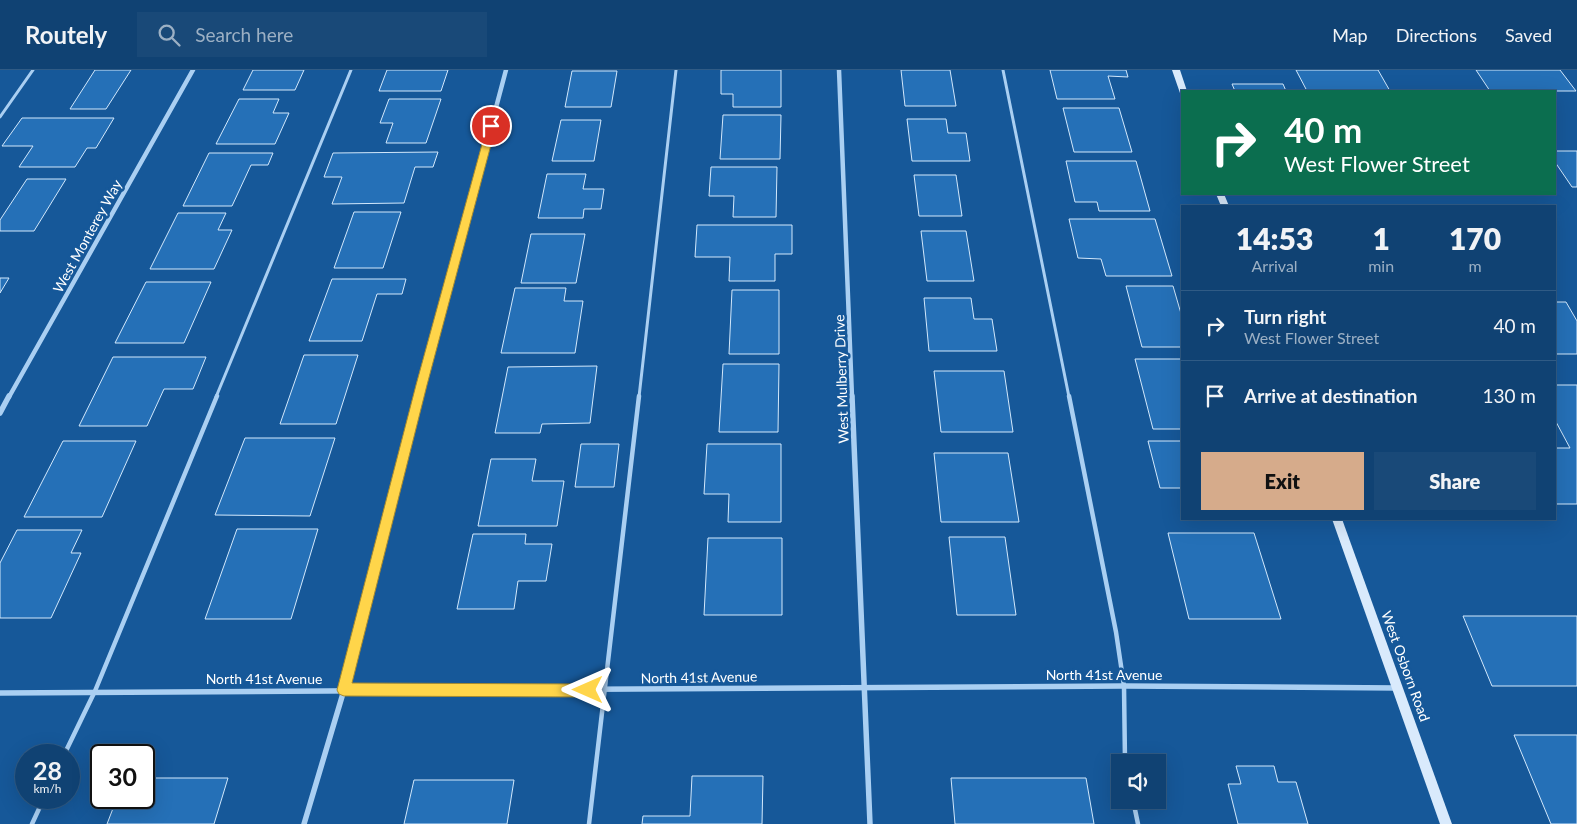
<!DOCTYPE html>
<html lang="en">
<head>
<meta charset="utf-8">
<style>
  :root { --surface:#104273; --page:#194978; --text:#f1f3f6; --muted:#9cb0c4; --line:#305b85; --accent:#d6ab8b }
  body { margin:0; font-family:Lato,sans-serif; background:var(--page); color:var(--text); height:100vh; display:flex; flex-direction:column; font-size:19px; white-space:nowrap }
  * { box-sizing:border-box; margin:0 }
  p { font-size:16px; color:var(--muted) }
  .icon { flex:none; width:28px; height:28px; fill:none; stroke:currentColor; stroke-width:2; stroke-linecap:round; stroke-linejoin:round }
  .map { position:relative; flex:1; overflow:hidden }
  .side { position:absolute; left:1181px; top:135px; width:375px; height:315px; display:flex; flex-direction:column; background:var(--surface); border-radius:0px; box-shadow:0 5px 20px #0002,0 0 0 1px var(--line) }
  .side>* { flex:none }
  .banner { position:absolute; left:1181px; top:20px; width:375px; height:105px; border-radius:0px; box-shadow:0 5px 20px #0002,0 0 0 1px var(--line); background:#0b6e4f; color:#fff; overflow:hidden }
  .tools { position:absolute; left:1111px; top:684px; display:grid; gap:10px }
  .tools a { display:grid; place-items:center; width:55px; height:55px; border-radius:0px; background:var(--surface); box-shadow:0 5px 20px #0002,0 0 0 1px var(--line); font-size:25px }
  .speed { position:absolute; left:15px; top:674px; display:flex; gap:10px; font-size:25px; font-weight:700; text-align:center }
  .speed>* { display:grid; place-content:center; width:65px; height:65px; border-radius:50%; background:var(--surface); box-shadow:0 5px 20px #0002,0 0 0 1px var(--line); line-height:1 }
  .speed small { font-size:12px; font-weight:400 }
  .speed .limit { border:2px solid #111; border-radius:8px; background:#fff; color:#111 }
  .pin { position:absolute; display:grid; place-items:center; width:42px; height:42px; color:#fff; margin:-21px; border:2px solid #fff; border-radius:50%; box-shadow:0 1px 5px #0007 }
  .me { position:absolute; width:55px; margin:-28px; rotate:270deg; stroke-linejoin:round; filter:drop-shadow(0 0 4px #0008) }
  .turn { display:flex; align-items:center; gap:18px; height:105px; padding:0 20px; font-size:22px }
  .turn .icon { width:65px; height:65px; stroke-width:2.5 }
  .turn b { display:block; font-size:35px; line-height:42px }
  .eta { display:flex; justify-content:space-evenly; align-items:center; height:85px; text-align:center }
  .eta b { font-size:30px; font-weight:800; line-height:35px }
  .button { display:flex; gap:10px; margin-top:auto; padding:10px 20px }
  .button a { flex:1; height:58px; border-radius:0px; background:var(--accent); color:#111; font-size:20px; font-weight:800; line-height:58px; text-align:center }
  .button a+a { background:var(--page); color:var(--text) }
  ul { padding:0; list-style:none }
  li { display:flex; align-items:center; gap:15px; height:70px; padding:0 20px; border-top:1px solid var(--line) }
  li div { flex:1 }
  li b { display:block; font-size:19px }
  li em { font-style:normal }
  header { display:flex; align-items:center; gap:30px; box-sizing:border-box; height:70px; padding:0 25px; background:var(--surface); border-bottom:1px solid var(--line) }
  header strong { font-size:24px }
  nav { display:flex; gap:28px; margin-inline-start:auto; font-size:18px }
  .search { width:350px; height:45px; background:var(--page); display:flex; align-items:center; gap:12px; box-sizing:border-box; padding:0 18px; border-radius:0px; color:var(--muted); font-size:19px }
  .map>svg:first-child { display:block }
</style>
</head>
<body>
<header>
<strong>Routely</strong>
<div class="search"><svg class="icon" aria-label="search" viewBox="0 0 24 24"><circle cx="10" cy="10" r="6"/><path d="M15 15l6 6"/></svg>Search here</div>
<nav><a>Map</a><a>Directions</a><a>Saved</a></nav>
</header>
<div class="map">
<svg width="1577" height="754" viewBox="0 0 1577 754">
  <rect width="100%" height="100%" fill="#165899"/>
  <g fill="#2570b7" stroke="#d2e8fc">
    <polygon points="95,0 131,0 106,39 70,39"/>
    <polygon points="253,0 304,0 295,20 243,20"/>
    <polygon points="387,0 448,0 441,21 379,21"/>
    <polygon points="721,0 781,0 781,37 733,37 733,24 721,24"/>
    <polygon points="901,0 950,0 956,36 905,36"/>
    <polygon points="1050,0 1126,0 1128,7 1108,6 1115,29 1057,29"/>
    <polygon points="1296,0 1378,0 1390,21 1307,21"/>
    <polygon points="1476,0 1560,0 1576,21 1490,21"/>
    <polygon points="572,1 617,1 611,37 565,37"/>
    <polygon points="1232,14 1283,14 1286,21 1235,21"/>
    <polygon points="239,29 279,29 273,43 289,43 275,74 216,74"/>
    <polygon points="389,29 441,29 426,73 386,73 393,53 380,53"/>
    <polygon points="1063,38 1119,38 1132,82 1074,82"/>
    <polygon points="723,45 781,45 780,89 720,89"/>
    <polygon points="22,48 114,48 96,78 87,78 75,97 19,97 33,76 2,76"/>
    <polygon points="907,49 946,49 948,63 966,63 970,91 912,91"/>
    <polygon points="561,50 601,50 594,91 552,91"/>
    <polygon points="1555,81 1577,81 1577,117 1572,117 1555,92"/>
    <polygon points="438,82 433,97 415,97 404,133 332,134 342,107 324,107 333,83"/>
    <polygon points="209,83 273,83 268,95 251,95 232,136 183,136"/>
    <polygon points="1066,91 1136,91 1150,141 1099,141 1097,132 1075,132"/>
    <polygon points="711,97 777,97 776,147 733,147 734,126 709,126"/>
    <polygon points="547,104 586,104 583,119 604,119 601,139 584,139 583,148 538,148"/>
    <polygon points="914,105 956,105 962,146 919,146"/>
    <polygon points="27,109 66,109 34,161 0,161 0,150"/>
    <polygon points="354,142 401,142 383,198 334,198"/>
    <polygon points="178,143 226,143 218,160 232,160 214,199 150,199"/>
    <polygon points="1069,149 1155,149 1172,206 1106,206 1101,189 1078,188"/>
    <polygon points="697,155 792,155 792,184 775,184 775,211 729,211 730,187 695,187"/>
    <polygon points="921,161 966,161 974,211 927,211"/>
    <polygon points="531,164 585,164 576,213 521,213"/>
    <polygon points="0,208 9,208 0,223"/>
    <polygon points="332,209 406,209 402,224 377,224 362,271 309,271"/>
    <polygon points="146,212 211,212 184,273 115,273"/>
    <polygon points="1126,216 1173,216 1182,247 1182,277 1142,277"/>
    <polygon points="515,218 566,218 564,231 583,231 575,283 501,283"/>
    <polygon points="732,220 779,220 779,284 729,284"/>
    <polygon points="924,228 971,228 974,249 992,249 997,281 929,281"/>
    <polygon points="1555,232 1566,232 1577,251 1577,284 1555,284"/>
    <polygon points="304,285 358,285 336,354 280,354"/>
    <polygon points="113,287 206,287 193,319 164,319 147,356 79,356"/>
    <polygon points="1135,289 1182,289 1182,359 1153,359"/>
    <polygon points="723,294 779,294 778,362 719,362"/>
    <polygon points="597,296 590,353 542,354 540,363 495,363 508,297"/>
    <polygon points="934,301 1004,301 1013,362 941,362"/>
    <polygon points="1555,315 1577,315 1577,434 1555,434 1555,378 1570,378 1555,350"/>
    <polygon points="245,368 335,368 310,446 215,445"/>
    <polygon points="63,371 136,371 102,447 24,447"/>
    <polygon points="1148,371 1182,371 1182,421 1182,418 1160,418"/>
    <polygon points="581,374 619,374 614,417 575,417"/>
    <polygon points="707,374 781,374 781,452 728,452 729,424 704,424"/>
    <polygon points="934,383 1008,383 1019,452 941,452"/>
    <polygon points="491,389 536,389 532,411 564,411 557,456 478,456"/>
    <polygon points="237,459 318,459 291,549 205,549"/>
    <polygon points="17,460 82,460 71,483 81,483 51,548 0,548 0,493"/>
    <polygon points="1168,463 1254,463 1281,549 1189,549"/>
    <polygon points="473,464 526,464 525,474 552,474 546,511 518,511 514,539 457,539"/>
    <polygon points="949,467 1005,467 1016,545 957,545"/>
    <polygon points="708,468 782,468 782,545 704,545"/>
    <polygon points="1463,546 1577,546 1577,616 1492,616"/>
    <polygon points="1514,665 1577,665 1577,754 1551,754"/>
    <polygon points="1236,696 1274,696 1278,712 1296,712 1308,754 1238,754 1228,714 1241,714"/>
    <polygon points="692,706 763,706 762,754 642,754 643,746 690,746"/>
    <polygon points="144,708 228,708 214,754 107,754 117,728 144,728"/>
    <polygon points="951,708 1086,708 1094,754 955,754"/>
    <polygon points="414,710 514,710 507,754 404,754"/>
  </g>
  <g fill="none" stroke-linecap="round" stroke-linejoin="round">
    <g stroke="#aacff2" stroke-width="3">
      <polyline points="1003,0 1069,327"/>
      <polyline points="0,47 33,0"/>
      <polyline points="216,327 351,0"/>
      <polyline points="639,327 676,0"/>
    </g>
    <g stroke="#aacff2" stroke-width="4.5">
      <polyline points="1069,326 1116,562 1124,616 1125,692"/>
      <polyline points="64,685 95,621 217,326"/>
      <polyline points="1133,730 1138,754"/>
      <polyline points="32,754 44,728"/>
      <polyline points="589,754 639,326"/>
    </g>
    <g stroke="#aacff2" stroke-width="4.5">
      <polyline points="839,0 852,327"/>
      <polyline points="9,327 193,0"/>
      <polyline points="419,327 506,0"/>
    </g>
    <g stroke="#aacff2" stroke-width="5.5">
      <polyline points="852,326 870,754"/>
      <polyline points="0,343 9,326"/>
      <polyline points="0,623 1124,616 1397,618"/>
      <polyline points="304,754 344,620 419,326"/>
    </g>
    <g fill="#d9eafc" fill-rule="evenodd">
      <polygon points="1172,0 1180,0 1187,21 1180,23"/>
      <polygon points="1216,124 1224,124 1229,136 1221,136"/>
      <polygon points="1332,449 1342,449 1452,754 1440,754"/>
    </g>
  </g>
  <polygon fill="#ffd54a" stroke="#a68a30" points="491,53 496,56 427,315 352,613 588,614 592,616 594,620 592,625 588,627 344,626 339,624 337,620 416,315 487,56"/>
  <g text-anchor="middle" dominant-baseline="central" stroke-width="5" stroke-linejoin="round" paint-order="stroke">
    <g font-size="14" fill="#fff" stroke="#165899">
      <text transform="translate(87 166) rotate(-61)">West Monterey Way</text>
      <text transform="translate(841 309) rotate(-92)">West Mulberry Drive</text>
      <text transform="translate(1406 596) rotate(70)">West Osborn Road</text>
      <text x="1104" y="604">North 41st Avenue</text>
      <text transform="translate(699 607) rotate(-1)">North 41st Avenue</text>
      <text x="264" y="608">North 41st Avenue</text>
    </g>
  </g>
</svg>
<div class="tools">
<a><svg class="icon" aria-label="sound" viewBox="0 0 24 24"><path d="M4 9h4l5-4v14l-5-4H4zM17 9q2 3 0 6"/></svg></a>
</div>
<div class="speed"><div>28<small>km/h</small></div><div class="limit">30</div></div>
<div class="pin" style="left:491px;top:56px;background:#d93025"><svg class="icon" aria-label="arrive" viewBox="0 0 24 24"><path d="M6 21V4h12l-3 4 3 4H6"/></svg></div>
<svg class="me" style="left:588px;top:620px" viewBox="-20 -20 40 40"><path d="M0-17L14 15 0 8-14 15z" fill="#ffd54a" stroke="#fff" stroke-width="4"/></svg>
<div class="banner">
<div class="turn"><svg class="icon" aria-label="right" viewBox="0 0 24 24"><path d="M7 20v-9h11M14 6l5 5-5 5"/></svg><div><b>40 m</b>West Flower Street</div></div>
</div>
<section class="side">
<div class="eta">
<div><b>14:53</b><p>Arrival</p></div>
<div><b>1</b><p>min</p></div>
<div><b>170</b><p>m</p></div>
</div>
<ul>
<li><svg class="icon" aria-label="right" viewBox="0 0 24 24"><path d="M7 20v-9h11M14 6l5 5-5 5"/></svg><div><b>Turn right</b><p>West Flower Street</p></div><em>40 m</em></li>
<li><svg class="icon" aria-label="arrive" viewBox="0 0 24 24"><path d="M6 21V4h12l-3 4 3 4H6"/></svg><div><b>Arrive at destination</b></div><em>130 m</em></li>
</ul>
<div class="button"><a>Exit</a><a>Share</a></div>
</section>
</div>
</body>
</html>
